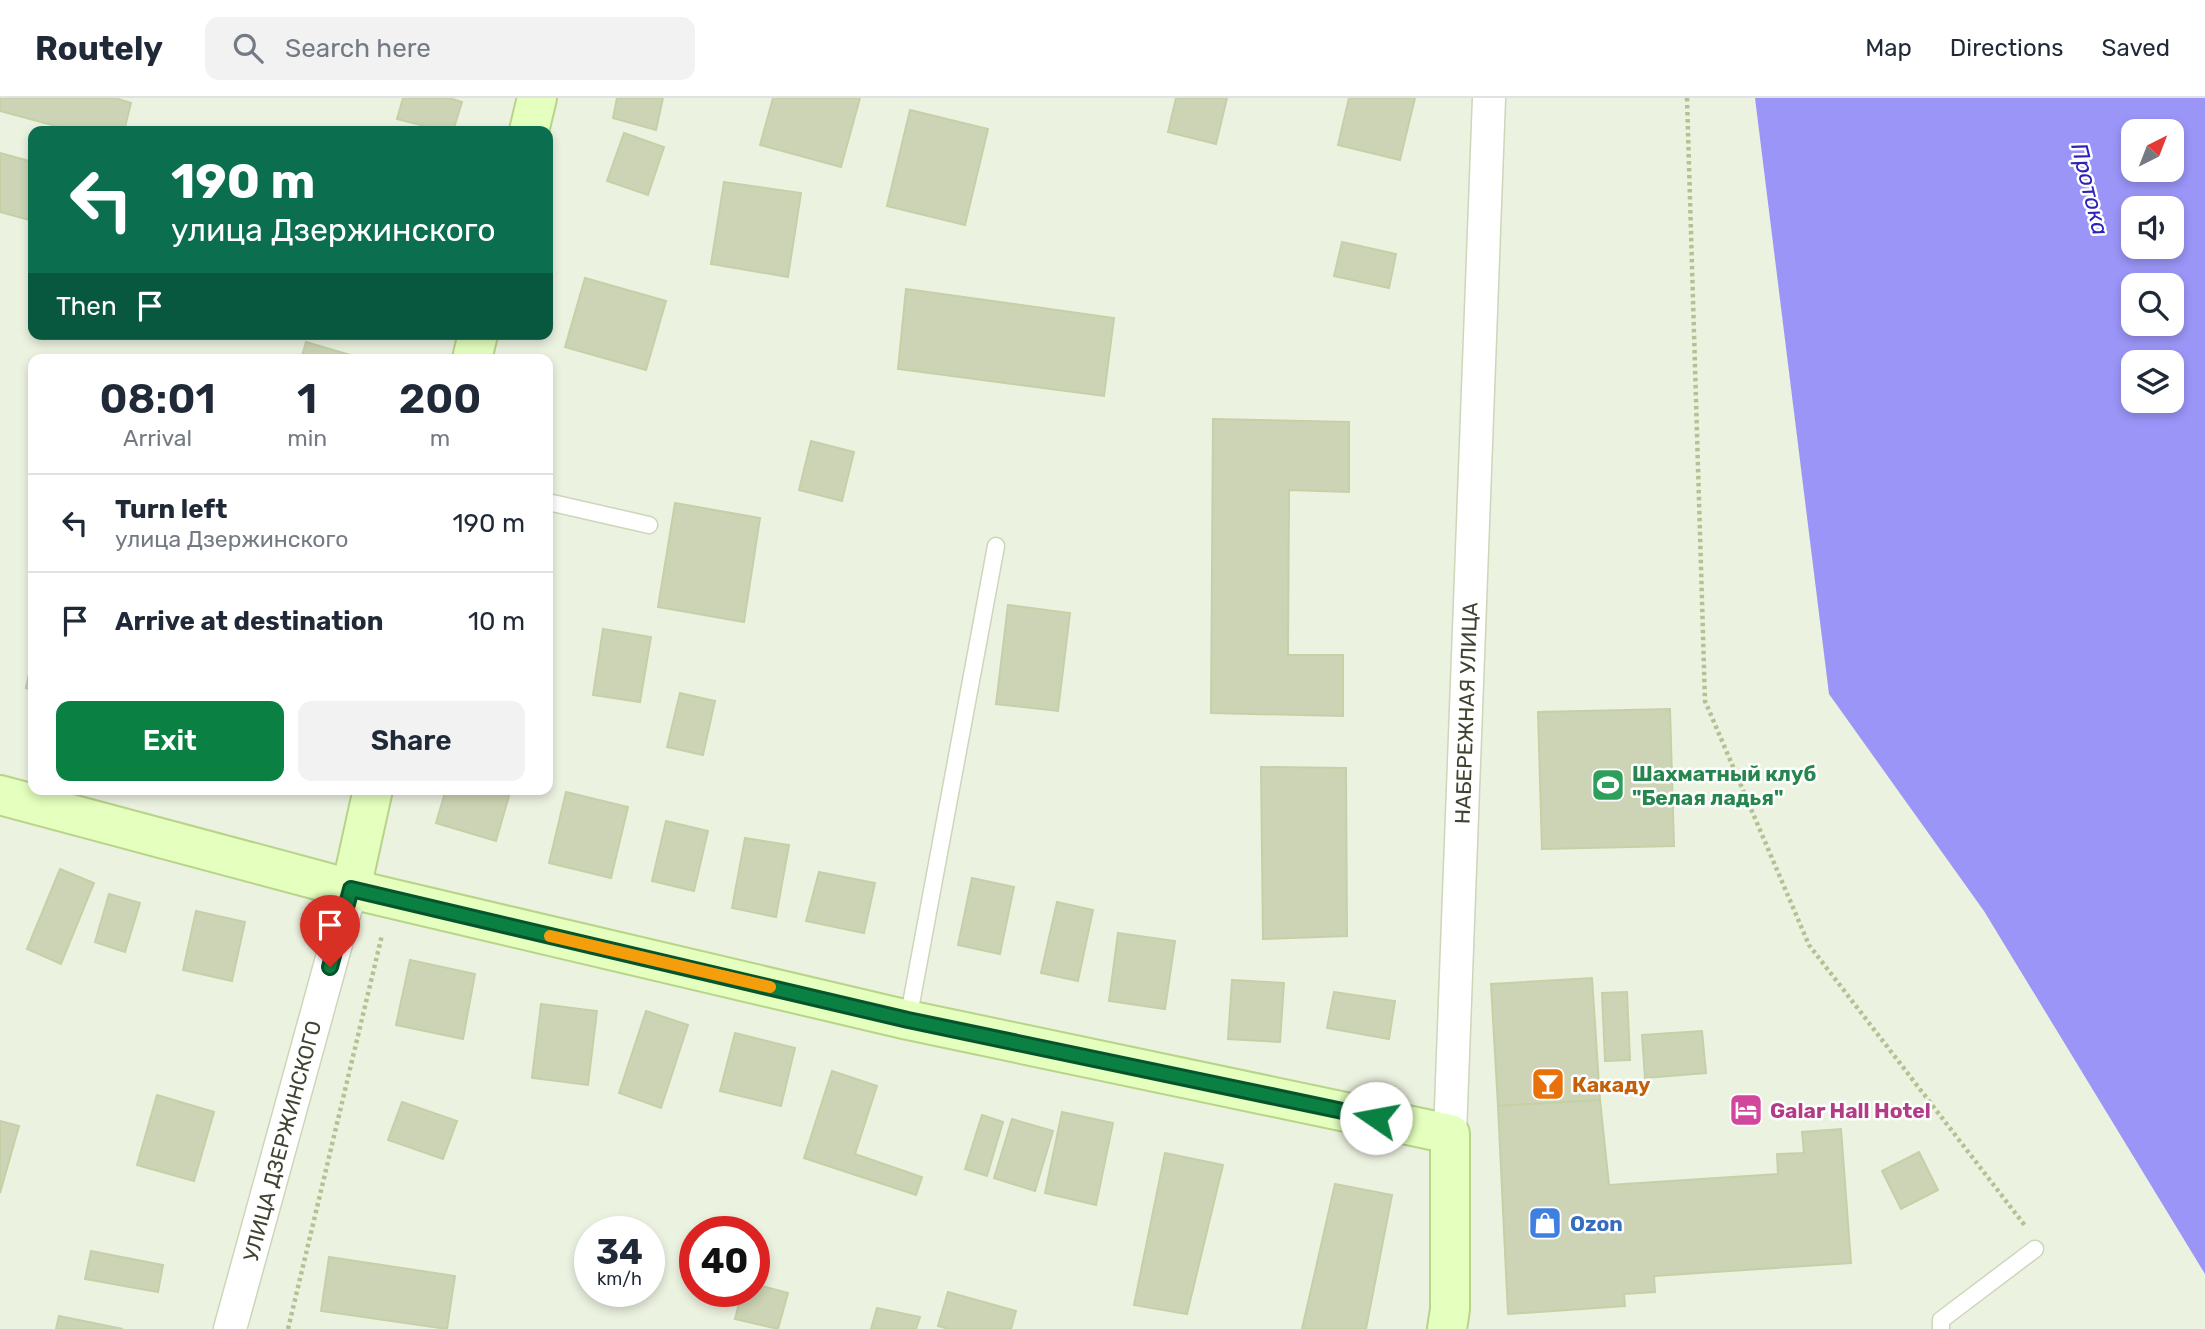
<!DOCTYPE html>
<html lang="en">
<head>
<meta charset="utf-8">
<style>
  :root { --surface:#fff; --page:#f2f2f3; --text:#1f2937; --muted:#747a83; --line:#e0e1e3; --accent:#0b8043 }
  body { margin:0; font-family:Rubik,sans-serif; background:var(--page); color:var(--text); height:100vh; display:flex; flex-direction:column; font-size:26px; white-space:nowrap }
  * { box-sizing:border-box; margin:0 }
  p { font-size:23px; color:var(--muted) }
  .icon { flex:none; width:38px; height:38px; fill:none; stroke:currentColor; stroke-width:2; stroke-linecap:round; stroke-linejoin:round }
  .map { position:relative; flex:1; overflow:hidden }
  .panel { position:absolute; left:28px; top:256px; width:525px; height:441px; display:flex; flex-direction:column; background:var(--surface); border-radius:14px; box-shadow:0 4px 10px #0003 }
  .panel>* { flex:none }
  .banner { position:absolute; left:28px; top:28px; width:525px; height:214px; border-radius:14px; box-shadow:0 4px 10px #0003; background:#0b6e4f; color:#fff; overflow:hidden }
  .needle { width:46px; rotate:42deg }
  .buttons { position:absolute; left:2121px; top:21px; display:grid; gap:14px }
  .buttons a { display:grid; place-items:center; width:63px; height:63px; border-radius:14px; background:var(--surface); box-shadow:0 4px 10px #0003; font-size:35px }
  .speed { position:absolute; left:574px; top:1118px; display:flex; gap:14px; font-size:35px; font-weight:700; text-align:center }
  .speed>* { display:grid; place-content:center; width:91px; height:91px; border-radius:50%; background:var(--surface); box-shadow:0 4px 10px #0003; line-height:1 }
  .speed small { font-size:18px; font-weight:400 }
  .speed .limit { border:10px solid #d22; background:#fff; color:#111 }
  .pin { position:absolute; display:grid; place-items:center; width:60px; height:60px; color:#fff; margin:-72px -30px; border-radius:50% 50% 50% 0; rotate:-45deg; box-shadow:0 0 7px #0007 }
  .pin .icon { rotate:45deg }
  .me { position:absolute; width:77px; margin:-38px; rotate:282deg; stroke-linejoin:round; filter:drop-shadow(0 0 5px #0008) }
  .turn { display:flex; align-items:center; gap:24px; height:147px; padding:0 28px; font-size:32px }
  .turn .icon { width:91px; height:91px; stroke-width:2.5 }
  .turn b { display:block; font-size:49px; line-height:60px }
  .then { display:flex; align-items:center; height:66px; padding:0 28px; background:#0003; gap:14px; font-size:26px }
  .eta { display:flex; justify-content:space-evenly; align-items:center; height:119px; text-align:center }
  .eta b { font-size:42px; font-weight:600; line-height:49px }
  .primary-button { display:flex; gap:14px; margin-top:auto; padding:14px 28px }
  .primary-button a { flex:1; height:80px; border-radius:14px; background:var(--accent); color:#fff; font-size:28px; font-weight:600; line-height:80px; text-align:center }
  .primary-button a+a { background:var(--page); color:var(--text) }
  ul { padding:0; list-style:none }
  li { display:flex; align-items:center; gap:21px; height:98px; padding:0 28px; border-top:2px solid var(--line) }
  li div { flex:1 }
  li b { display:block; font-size:26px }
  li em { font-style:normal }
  header { display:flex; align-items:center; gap:42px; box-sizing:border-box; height:98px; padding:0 35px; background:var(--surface); border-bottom:2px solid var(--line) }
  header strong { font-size:33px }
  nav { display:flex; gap:38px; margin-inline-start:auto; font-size:24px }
  .search { width:490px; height:63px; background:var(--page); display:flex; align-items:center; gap:18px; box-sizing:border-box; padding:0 24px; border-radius:14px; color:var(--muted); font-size:26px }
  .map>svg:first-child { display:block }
</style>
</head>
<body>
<header>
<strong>Routely</strong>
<div class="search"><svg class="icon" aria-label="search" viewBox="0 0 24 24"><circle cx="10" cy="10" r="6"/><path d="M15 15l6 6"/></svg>Search here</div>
<nav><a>Map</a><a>Directions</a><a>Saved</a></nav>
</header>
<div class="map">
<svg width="2205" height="1231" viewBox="0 0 2205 1231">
  <rect width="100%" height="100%" fill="#ecf2e0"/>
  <path fill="#9b95f7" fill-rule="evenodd" d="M 1755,0 L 2205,0 L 2205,1176 L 1984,813 L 1829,596 ZM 2133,33 L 2172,33 L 2172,72 L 2133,72 ZM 2133,110 L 2172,110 L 2172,149 L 2133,149 ZM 2133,187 L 2172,187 L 2172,226 L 2133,226 ZM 2133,264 L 2172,264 L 2172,303 L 2133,303 Z"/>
  <g fill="#cdd4b5" stroke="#c5d0a7" stroke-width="2">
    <polygon points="0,0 115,0 131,5 124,33 74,33 0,13"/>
    <polygon points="403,0 449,0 462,4 453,33 445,33 397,21"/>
    <polygon points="617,0 663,0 656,32 613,20"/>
    <polygon points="773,0 860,0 841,69 760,47"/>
    <polygon points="1176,0 1227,0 1216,46 1168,34"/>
    <polygon points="1349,0 1415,0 1400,62 1338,47"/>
    <polygon points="910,12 988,31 965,127 887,108"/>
    <polygon points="624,35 664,49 648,97 607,83"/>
    <polygon points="0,55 33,64 33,123 0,114"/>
    <polygon points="724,84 801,95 788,179 711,166"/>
    <polygon points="1342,144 1396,156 1389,190 1334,178"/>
    <polygon points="585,180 666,203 646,272 565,249"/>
    <polygon points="906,191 1114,220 1104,298 898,271"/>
    <polygon points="306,244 364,261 301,261"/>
    <polygon points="1213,321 1349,324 1349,394 1289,392 1288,557 1343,557 1343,618 1211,615"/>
    <polygon points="811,343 854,354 842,403 799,392"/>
    <polygon points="675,405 760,420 744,524 658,509"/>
    <polygon points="1008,507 1070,515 1058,613 996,606"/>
    <polygon points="603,531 651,539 640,604 593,597"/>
    <polygon points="33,557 33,592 26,590"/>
    <polygon points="680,595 715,603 703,657 667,649"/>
    <polygon points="1670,611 1674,748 1542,751 1538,614"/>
    <polygon points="1261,669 1346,670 1347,838 1263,841"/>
    <polygon points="446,691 511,691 496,743 436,725"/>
    <polygon points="566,694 628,709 611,780 549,765"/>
    <polygon points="666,723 708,733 694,793 652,783"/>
    <polygon points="745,740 789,747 776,819 732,810"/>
    <polygon points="60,771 94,785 61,866 27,851"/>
    <polygon points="819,774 875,785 864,835 806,823"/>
    <polygon points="972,780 1014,789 1000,856 958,847"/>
    <polygon points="109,796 140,805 125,854 95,844"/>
    <polygon points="1057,804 1093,812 1078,883 1041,875"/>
    <polygon points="196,813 245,824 232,883 183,872"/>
    <polygon points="1118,835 1175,843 1165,911 1109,903"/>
    <polygon points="410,862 475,876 463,941 396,927"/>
    <polygon points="1592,880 1600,1002 1498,1008 1491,886"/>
    <polygon points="1232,882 1284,885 1280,944 1228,941"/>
    <polygon points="1334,894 1395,903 1389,941 1327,930"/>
    <polygon points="1627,894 1630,962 1605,963 1602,895"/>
    <polygon points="541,906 597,913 588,987 532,980"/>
    <polygon points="646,913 688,927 661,1010 619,995"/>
    <polygon points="1702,933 1706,975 1645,980 1642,937"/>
    <polygon points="735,935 795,950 781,1008 720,993"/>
    <polygon points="832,973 877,988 855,1056 922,1079 916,1097 804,1060"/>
    <polygon points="157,997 214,1014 194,1083 137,1067"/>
    <polygon points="1600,1002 1609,1087 1778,1076 1777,1056 1804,1055 1802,1034 1841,1031 1851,1165 1654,1178 1655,1194 1624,1196 1625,1208 1508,1216 1498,1008"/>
    <polygon points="402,1004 457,1023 443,1061 388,1042"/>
    <polygon points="1062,1014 1113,1025 1096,1107 1045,1095"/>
    <polygon points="982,1017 1003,1024 987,1078 965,1071"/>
    <polygon points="1012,1021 1053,1033 1035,1093 994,1080"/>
    <polygon points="0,1023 19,1028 0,1095"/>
    <polygon points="1919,1054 1938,1092 1901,1111 1882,1073"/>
    <polygon points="1165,1055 1223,1067 1187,1216 1134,1207"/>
    <polygon points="1335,1086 1392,1097 1366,1231 1302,1231"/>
    <polygon points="91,1153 163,1167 158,1194 85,1181"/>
    <polygon points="329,1159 455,1178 447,1231 321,1213"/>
    <polygon points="754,1186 788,1195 778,1231 735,1221 742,1194 754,1194"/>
    <polygon points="948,1194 1016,1213 1011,1231 949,1231 938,1228"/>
    <polygon points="877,1210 920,1219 916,1231 871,1231"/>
    <polygon points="59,1218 123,1231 56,1231"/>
  </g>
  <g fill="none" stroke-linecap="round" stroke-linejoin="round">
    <defs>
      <g id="lane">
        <polyline points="548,404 649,427"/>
        <polyline points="908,922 996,448"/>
        <polyline points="1941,1231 1941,1222 2035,1151"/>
      </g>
      <g id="street">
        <polyline points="1450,1036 1489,0"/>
        <polyline points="230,1231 351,791"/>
      </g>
      <g id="secondary">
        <polyline points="529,33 537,0"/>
        <polyline points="472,261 478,236"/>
        <polyline points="0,697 351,791 908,922 1450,1036 1450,1211 1447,1231"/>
        <polyline points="351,791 373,691"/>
      </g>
    </defs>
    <use href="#lane" stroke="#cdd6b9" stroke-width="19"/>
    <use href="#street" stroke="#cdd6b9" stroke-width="35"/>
    <use href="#secondary" stroke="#b7d489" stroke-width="42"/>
    <g stroke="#b3c292" stroke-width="4.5" stroke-dasharray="3.5 3.5" stroke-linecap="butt">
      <polyline points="1687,0 1705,603 1809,847 2026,1129"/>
      <polyline points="288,1231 382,837"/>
    </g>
    <use href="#lane" stroke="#fff" stroke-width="16"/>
    <use href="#street" stroke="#fff" stroke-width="32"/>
    <use href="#secondary" stroke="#e4ffbe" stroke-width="38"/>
  </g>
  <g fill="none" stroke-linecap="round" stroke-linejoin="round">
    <defs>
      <polyline id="route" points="330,869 351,791 908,922 1376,1020"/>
    </defs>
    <use href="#route" stroke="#07532c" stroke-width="18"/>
    <use href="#route" stroke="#0b8043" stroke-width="12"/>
    <polyline stroke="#f59e0b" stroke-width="12" points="550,838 770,889"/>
  </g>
  <defs>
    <symbol id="stadium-square" viewBox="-11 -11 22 22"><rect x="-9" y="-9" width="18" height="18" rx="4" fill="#2e9e5b" stroke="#fff"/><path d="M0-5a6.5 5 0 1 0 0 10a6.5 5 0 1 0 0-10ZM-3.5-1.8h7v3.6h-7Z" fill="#fff"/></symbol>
    <symbol id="bar-square" viewBox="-11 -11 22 22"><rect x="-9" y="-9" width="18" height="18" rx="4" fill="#e8710a" stroke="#fff"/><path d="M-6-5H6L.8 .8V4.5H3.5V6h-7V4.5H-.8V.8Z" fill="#fff"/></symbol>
    <symbol id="hotel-square" viewBox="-11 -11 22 22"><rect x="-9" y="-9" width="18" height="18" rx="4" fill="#d1479c" stroke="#fff"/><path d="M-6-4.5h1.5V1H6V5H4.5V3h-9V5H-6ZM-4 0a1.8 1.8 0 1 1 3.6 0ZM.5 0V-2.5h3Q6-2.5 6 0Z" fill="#fff"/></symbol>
    <symbol id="shop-square" viewBox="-11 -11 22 22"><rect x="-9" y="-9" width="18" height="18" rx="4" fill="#3f7fe0" stroke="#fff"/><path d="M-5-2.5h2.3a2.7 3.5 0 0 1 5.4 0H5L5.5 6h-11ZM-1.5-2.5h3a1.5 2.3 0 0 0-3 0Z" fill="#fff"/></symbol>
  </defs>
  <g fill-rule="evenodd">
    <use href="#stadium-square" x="1589" y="668" width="38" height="38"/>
    <use href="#bar-square" x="1529" y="967" width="38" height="38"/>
    <use href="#hotel-square" x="1727" y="993" width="38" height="38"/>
    <use href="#shop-square" x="1526" y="1106" width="38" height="38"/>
  </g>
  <g text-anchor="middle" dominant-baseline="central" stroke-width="5" stroke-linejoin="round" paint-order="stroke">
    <g font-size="21" fill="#3f4431" stroke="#fff">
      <text transform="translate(1466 615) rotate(-88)">НАБЕРЕЖНАЯ УЛИЦА</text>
      <text transform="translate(282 1043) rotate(-75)">УЛИЦА ДЗЕРЖИНСКОГО</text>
    </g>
    <g font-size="21" font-weight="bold" fill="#27864d" stroke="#fff" text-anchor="start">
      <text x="1632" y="675">Шахматный клуб<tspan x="1632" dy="24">"Белая ладья"</tspan></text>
    </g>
    <g font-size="21" font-weight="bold" fill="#c56008" stroke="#fff" text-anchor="start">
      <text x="1572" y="986">Какаду</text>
    </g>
    <g font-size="21" font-weight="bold" fill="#b23c85" stroke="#fff" text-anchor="start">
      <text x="1770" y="1012">Galar Hall Hotel</text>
    </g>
    <g font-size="21" font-weight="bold" fill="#366cbe" stroke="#fff" text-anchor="start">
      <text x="1570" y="1125">Ozon</text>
    </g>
    <g font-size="23" font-style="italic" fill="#2d21b9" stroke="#fff">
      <text transform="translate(2090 91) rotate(76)">Протока</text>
    </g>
  </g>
</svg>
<div class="buttons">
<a><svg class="needle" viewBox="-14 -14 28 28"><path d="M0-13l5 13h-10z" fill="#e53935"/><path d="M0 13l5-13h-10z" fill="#747a83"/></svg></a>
<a><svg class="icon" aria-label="sound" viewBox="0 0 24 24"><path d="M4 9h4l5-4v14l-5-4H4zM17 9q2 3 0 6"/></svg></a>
<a><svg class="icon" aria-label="search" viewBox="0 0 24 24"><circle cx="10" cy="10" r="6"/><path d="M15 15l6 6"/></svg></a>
<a><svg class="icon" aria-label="layers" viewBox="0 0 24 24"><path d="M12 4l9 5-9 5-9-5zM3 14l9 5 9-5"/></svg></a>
</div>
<div class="speed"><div>34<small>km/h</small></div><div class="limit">40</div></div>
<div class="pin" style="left:330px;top:869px;background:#d93025"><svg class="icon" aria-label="arrive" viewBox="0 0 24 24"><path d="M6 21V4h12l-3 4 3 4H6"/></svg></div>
<svg class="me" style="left:1376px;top:1020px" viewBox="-20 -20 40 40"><circle r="19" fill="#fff"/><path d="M0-13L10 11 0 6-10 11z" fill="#0b8043"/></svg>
<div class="banner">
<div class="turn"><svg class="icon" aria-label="left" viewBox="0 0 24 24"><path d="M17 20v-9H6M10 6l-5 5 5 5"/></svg><div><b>190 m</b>улица Дзержинского</div></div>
<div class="then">Then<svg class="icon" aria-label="arrive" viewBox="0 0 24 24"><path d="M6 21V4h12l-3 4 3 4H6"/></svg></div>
</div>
<section class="panel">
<div class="eta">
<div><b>08:01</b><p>Arrival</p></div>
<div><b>1</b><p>min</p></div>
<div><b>200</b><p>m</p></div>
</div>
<ul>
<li><svg class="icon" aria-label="left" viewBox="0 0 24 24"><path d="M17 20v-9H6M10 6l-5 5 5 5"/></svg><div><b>Turn left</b><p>улица Дзержинского</p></div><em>190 m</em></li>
<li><svg class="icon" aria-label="arrive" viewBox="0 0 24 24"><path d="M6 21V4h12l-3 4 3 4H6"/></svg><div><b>Arrive at destination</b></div><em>10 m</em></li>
</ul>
<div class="primary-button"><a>Exit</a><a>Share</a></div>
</section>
</div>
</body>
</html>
